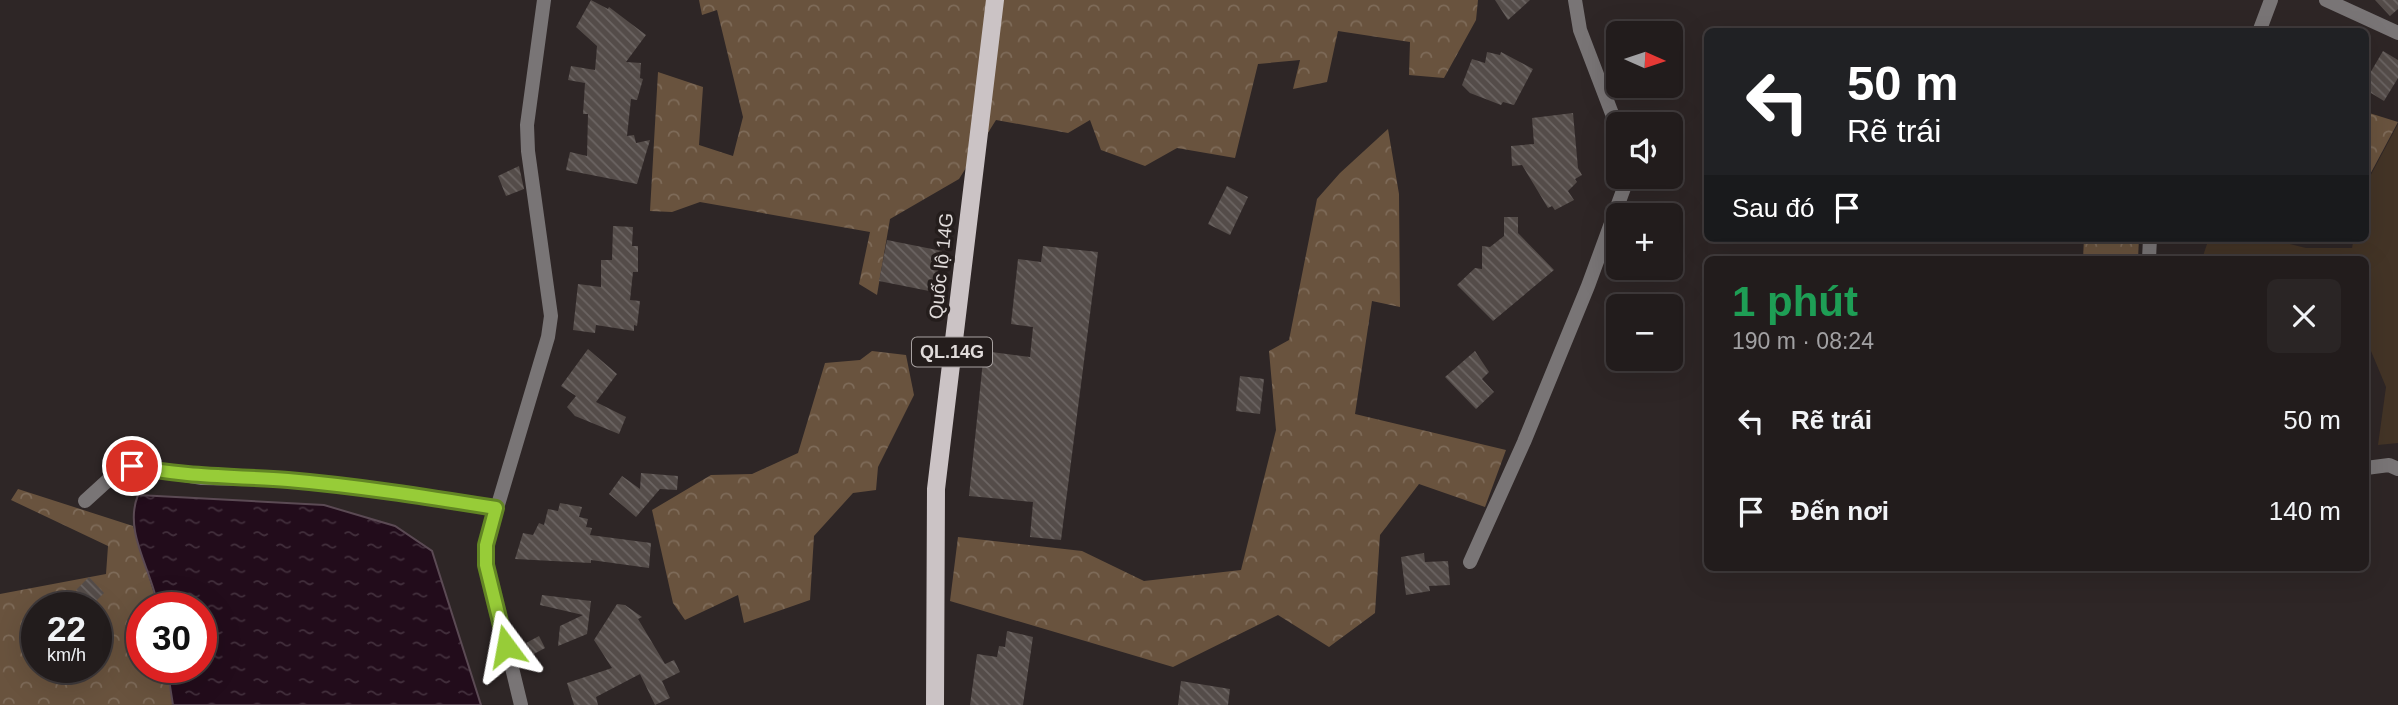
<!DOCTYPE html>
<html lang="vi">
<head>
<meta charset="utf-8">
<style>
  :root { --surface:#221c1c; --page:#2a2525; --text:#f1f3f6; --muted:#a2a1a3; --line:#3f3a3b }
  body { margin:0; font-family:Helvetica,sans-serif; background:var(--page); color:var(--text); height:100vh; display:flex; flex-direction:column; font-size:26px; white-space:nowrap }
  * { box-sizing:border-box; margin:0 }
  p { font-size:23px; color:var(--muted) }
  .icon { flex:none; width:38px; height:38px; fill:none; stroke:currentColor; stroke-width:2; stroke-linecap:round; stroke-linejoin:round }
  .map { position:relative; flex:1; overflow:hidden }
  .details { position:absolute; left:1704px; top:256px; width:665px; height:315px; display:flex; flex-direction:column; background:var(--surface); border-radius:10px; box-shadow:0 7px 28px #0002,0 0 0 2px var(--line) }
  .details>* { flex:none }
  .top-card { position:absolute; left:1704px; top:28px; width:665px; height:214px; border-radius:10px; box-shadow:0 7px 28px #0002,0 0 0 2px var(--line); background:#202124; color:#fff; overflow:hidden }
  .needle { width:46px; rotate:93deg }
  .tools { position:absolute; left:1606px; top:21px; display:grid; gap:14px }
  .tools a { display:grid; place-items:center; width:77px; height:77px; border-radius:10px; background:var(--surface); box-shadow:0 7px 28px #0002,0 0 0 2px var(--line); font-size:35px }
  .speed { position:absolute; left:21px; top:592px; display:flex; gap:14px; font-size:35px; font-weight:700; text-align:center }
  .speed>* { display:grid; place-content:center; width:91px; height:91px; border-radius:50%; background:var(--surface); box-shadow:0 7px 28px #0002,0 0 0 2px var(--line); line-height:1 }
  .speed small { font-size:18px; font-weight:400 }
  .speed .limit { border:10px solid #d22; background:#fff; color:#111 }
  .pin { position:absolute; display:grid; place-items:center; width:60px; height:60px; color:#fff; margin:-30px; border:4px solid #fff; border-radius:50%; box-shadow:0 2px 7px #0007 }
  .me { position:absolute; width:77px; margin:-38px; rotate:347deg; stroke-linejoin:round; filter:drop-shadow(0 0 5px #0008) }
  .turn { display:flex; align-items:center; gap:24px; height:147px; padding:0 28px; font-size:32px }
  .turn .icon { width:91px; height:91px; stroke-width:2.5 }
  .turn b { display:block; font-size:49px; line-height:60px }
  .then { display:flex; align-items:center; height:66px; padding:0 28px; background:#0003; gap:14px; font-size:26px }
  .round { display:grid; place-items:center; flex:none; width:74px; height:74px; border-radius:10px; background:var(--page) }
  .headline { display:flex; align-items:center; justify-content:space-between; height:119px; padding:0 28px }
  h1 { font-size:42px; font-weight:700; line-height:52px; color:#1e9e55 }
  ul { padding:0; list-style:none }
  li { display:flex; align-items:center; gap:21px; height:91px; padding:0 28px }
  li div { flex:1 }
  li b { display:block; font-size:26px }
  li em { font-style:normal }
  .map>svg:first-child { display:block }
</style>
</head>
<body>
<div class="map">
<svg width="2398" height="705" viewBox="0 0 2398 705">
  <defs>
    <pattern id="forest-crowns" width="20" height="18" patternUnits="userSpaceOnUse" patternTransform="scale(1.75)"><rect width="20" height="18" fill="#69533e"/><path d="M2 6a3 3 0 1 1 6 0M12 15a3 3 0 1 1 6 0" fill="none" stroke="#7e6b59"/></pattern>
    <pattern id="water-ripples" width="26" height="14" patternUnits="userSpaceOnUse" patternTransform="scale(1.75)"><rect width="26" height="14" fill="#220c1b"/><path d="M2 4q2-2 4 0t4 0M15 11q2-2 4 0t4 0" fill="none" stroke="#422f3c"/></pattern>
    <pattern id="building-back-hatch" width="6" height="6" patternUnits="userSpaceOnUse" patternTransform="scale(1.75)"><rect width="6" height="6" fill="#544c49"/><path d="M-1 5l2 2M0 0l6 6M5-1l2 2" fill="none" stroke="#6c6563"/></pattern>
  </defs>
  <rect width="100%" height="100%" fill="#2e2626"/>
  <polygon fill="#433426" points="2398,124 2398,443 2378,445 2386,387 2371,351 2366,350 2366,259 2202,259 2209,238 2265,238 2306,248 2352,248 2354,238 2366,238 2367,182"/>
  <g fill="url(#forest-crowns)" fill-rule="evenodd">
    <polygon points="699,0 1478,0 1476,20 1444,78 1409,75 1410,42 1338,31 1327,82 1293,89 1300,60 1258,64 1235,158 1177,148 1145,166 1101,150 1090,120 1068,133 996,120 959,179 890,219 877,295 859,284 870,232 700,202 672,212 650,211 658,72 703,87 699,145 733,156 743,117 717,10 702,15"/>
    <polygon points="2366,112 2398,122 2366,182"/>
    <polygon points="1388,129 1399,194 1400,307 1372,301 1355,414 1506,450 1485,507 1419,484 1380,535 1375,613 1329,647 1278,615 1173,667 950,601 958,537 1082,551 1144,581 1241,570 1276,430 1269,351 1289,340 1317,199 1340,173"/>
    <polygon points="2084,238 2139,238 2138,259 2083,259"/>
    <polygon points="872,351 906,355 914,395 878,467 876,490 853,493 814,536 810,600 744,623 738,595 685,620 673,603 652,510 711,475 752,474 798,453 825,363 860,360"/>
    <path d="M 18,489 L 133,526 L 158,607 L 142,607 L 142,667 L 167,667 L 173,705 L 0,705 L 0,594 L 106,574 L 108,546 L 11,500 ZM 37,607 L 96,607 L 96,667 L 37,667 Z"/>
  </g>
  <path fill="url(#water-ripples)" stroke="#5b4a54" stroke-width="2" d="M 138,495 L 324,505 L 395,526 L 432,551 L 481,705 L 173,705 L 167,667 L 201,667 L 201,607 L 158,607 C 152,570 123,532 138,495 Z"/>
  <g fill="url(#building-back-hatch)">
    <polygon points="591,0 608,9 609,7 646,35 626,62 641,63 640,78 643,79 637,100 631,99 627,136 634,135 636,143 650,140 637,184 566,170 570,152 587,156 588,114 583,114 585,83 568,80 571,66 595,70 597,46 576,27"/>
    <polygon points="1495,0 1530,0 1508,20"/>
    <polygon points="2375,0 2398,0 2398,9 2390,16"/>
    <polygon points="2383,51 2398,60 2398,78 2384,101 2366,90 2366,80"/>
    <polygon points="1487,52 1500,55 1501,52 1533,69 1514,105 1503,102 1501,105 1470,93 1462,85 1472,59 1485,63"/>
    <polygon points="1573,113 1578,168 1582,175 1575,179 1577,182 1568,191 1574,200 1555,210 1552,206 1548,208 1522,165 1512,166 1511,146 1534,144 1532,118"/>
    <polygon points="519,166 524,189 506,196 498,176"/>
    <polygon points="1227,186 1248,197 1230,235 1208,224"/>
    <polygon points="1504,217 1518,217 1518,233 1554,270 1493,321 1457,285 1475,268 1482,269 1482,246 1490,247 1504,236"/>
    <polygon points="613,226 633,227 632,246 638,246 638,272 633,272 630,300 640,301 637,326 634,325 634,331 596,325 595,333 573,330 578,284 601,287 601,260 612,260"/>
    <polygon points="887,240 942,251 934,292 879,281"/>
    <polygon points="1043,246 1098,252 1061,540 1030,537 1033,502 969,496 984,351 1030,357 1033,327 1011,324 1018,259 1041,262"/>
    <polygon points="588,349 617,374 596,402 626,417 619,434 575,416 567,407 576,396 561,386"/>
    <polygon points="1475,351 1489,372 1482,379 1494,392 1476,409 1445,377"/>
    <polygon points="1240,376 1264,379 1260,414 1236,411"/>
    <polygon points="641,473 678,476 677,490 660,489 636,517 609,494 622,476 640,489"/>
    <polygon points="560,503 582,507 579,517 588,519 586,527 592,528 590,535 651,543 649,568 591,560 591,563 515,559 523,533 533,535 539,523 544,525 548,509 558,511"/>
    <polygon points="1424,553 1425,562 1448,561 1450,585 1429,586 1430,591 1406,595 1401,557"/>
    <polygon points="89,577 104,593 91,606 76,590"/>
    <polygon points="542,595 591,601 587,634 558,646 560,626 583,615 540,605"/>
    <polygon points="617,604 625,605 642,617 638,619 665,664 674,660 680,672 662,681 670,698 655,705 640,674 596,697 598,705 574,705 567,683 612,668 594,640"/>
    <polygon points="1007,631 1033,637 1023,705 970,705 977,654 997,657 999,646 1005,647"/>
    <polygon points="539,636 545,648 532,655 526,643"/>
    <polygon points="1181,681 1230,689 1228,705 1178,705"/>
  </g>
  <g fill="none" stroke-linecap="round" stroke-linejoin="round">
    <g stroke="#797576" stroke-width="14">
      <polyline points="1575,0 1580,30 1619,132"/>
      <polyline points="2326,0 2398,33"/>
      <polyline points="2259,32 2271,0"/>
      <polyline points="2149,259 2150,238"/>
      <polyline points="2366,468 2389,465 2398,469"/>
      <polyline points="85,501 118,471 132,466 202,478 285,480 379,490 497,508"/>
      <polyline points="1470,562 1524,442 1588,286 1628,177"/>
      <polyline points="521,705 487,565 486,545 548,337 551,316 528,151 527,125 544,0"/>
    </g>
    <polyline stroke="#cbc3c5" stroke-width="18" points="935,705 936,489 995,0"/>
  </g>
  <g fill="none" stroke-linecap="round" stroke-linejoin="round">
    <defs>
      <path id="route" d="M 132,466 C 185,477 234,476 288,480 C 358,486 427,497 496,508 L 486,545 L 486,565 L 506,646"/>
    </defs>
    <use href="#route" stroke="#628524" stroke-width="18"/>
    <use href="#route" stroke="#97cc38" stroke-width="12"/>
  </g>
  <g text-anchor="middle" dominant-baseline="central" stroke-width="7" stroke-linejoin="round" paint-order="stroke">
    <rect fill="#241d1c" stroke="#a8a2a1" stroke-width="2" x="912" y="337.5" width="80" height="29" rx="5"/>
    <g font-size="18" font-weight="bold" fill="#e0dbda">
      <text x="952" y="352">QL.14G</text>
    </g>
    <g font-size="19" fill="#e0dbda" stroke="#241d1c">
      <text transform="translate(941 266) rotate(-84)">Quốc lộ 14G</text>
    </g>
  </g>
</svg>
<div class="tools">
<a><svg class="needle" viewBox="-14 -14 28 28"><path d="M0-13l5 13h-10z" fill="#e53935"/><path d="M0 13l5-13h-10z" fill="#a2a1a3"/></svg></a>
<a><svg class="icon" aria-label="sound" viewBox="0 0 24 24"><path d="M4 9h4l5-4v14l-5-4H4zM17 9q2 3 0 6"/></svg></a>
<a>+</a>
<a>−</a>
</div>
<div class="speed"><div>22<small>km/h</small></div><div class="limit">30</div></div>
<div class="pin" style="left:132px;top:466px;background:#d93025"><svg class="icon" aria-label="arrive" viewBox="0 0 24 24"><path d="M6 21V4h12l-3 4 3 4H6"/></svg></div>
<svg class="me" style="left:506px;top:646px" viewBox="-20 -20 40 40"><path d="M0-17L14 15 0 8-14 15z" fill="#97cc38" stroke="#fff" stroke-width="4"/></svg>
<div class="top-card">
<div class="turn"><svg class="icon" aria-label="left" viewBox="0 0 24 24"><path d="M17 20v-9H6M10 6l-5 5 5 5"/></svg><div><b>50 m</b>Rẽ trái</div></div>
<div class="then">Sau đó<svg class="icon" aria-label="arrive" viewBox="0 0 24 24"><path d="M6 21V4h12l-3 4 3 4H6"/></svg></div>
</div>
<section class="details">
<div class="headline"><div><h1>1 phút</h1><p>190 m · 08:24</p></div><a class="round"><svg class="icon" aria-label="close" viewBox="0 0 24 24"><path d="M6 6l12 12M18 6L6 18"/></svg></a></div>
<ul>
<li><svg class="icon" aria-label="left" viewBox="0 0 24 24"><path d="M17 20v-9H6M10 6l-5 5 5 5"/></svg><div><b>Rẽ trái</b></div><em>50 m</em></li>
<li><svg class="icon" aria-label="arrive" viewBox="0 0 24 24"><path d="M6 21V4h12l-3 4 3 4H6"/></svg><div><b>Đến nơi</b></div><em>140 m</em></li>
</ul>
</section>
</div>
</body>
</html>
